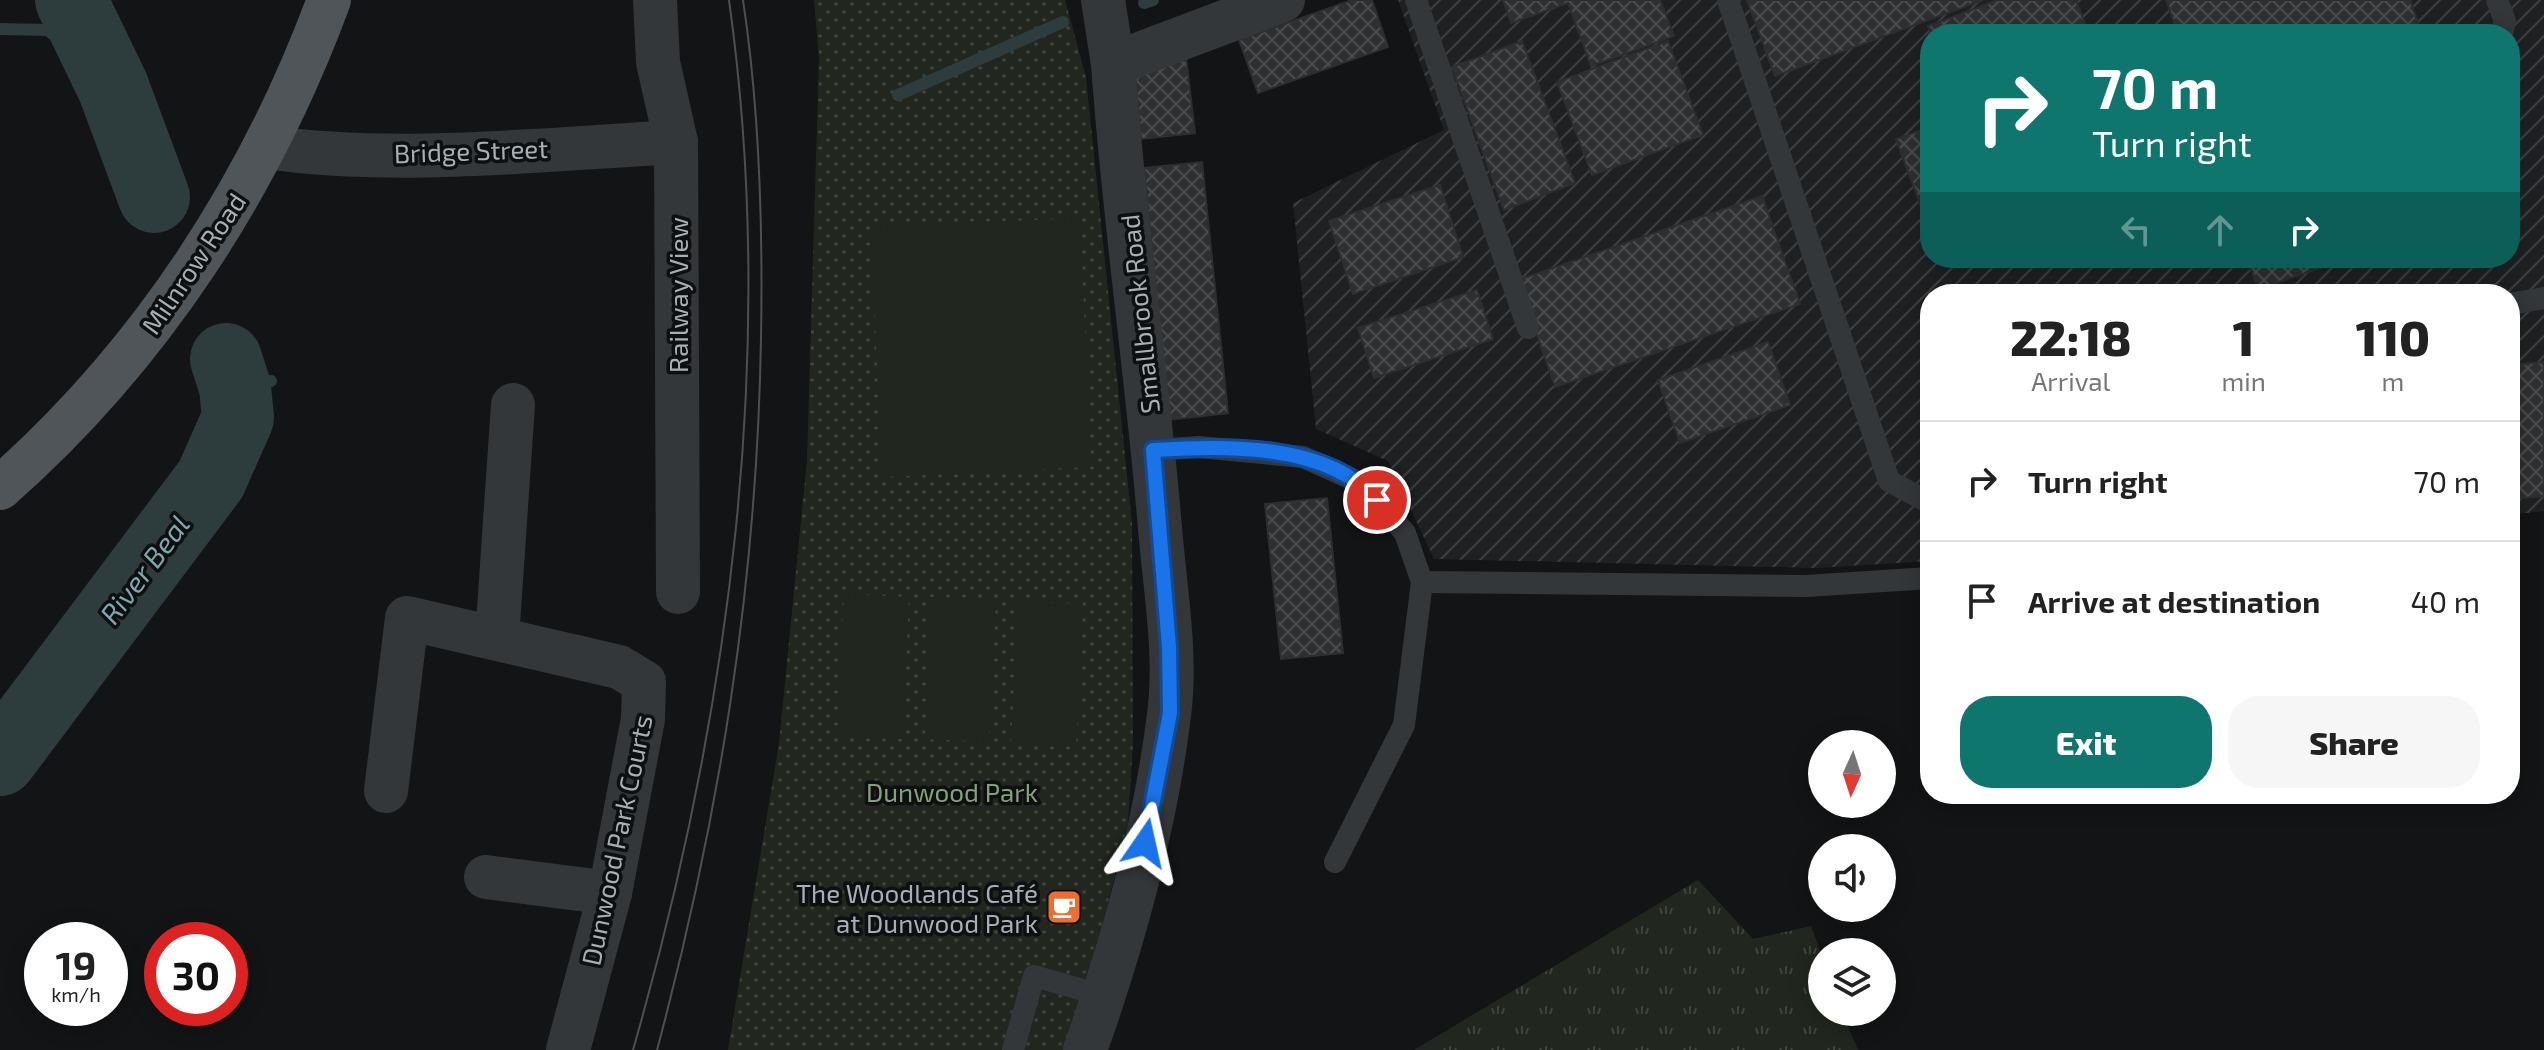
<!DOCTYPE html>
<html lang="en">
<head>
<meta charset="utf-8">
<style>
  :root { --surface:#fff; --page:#f6f6f6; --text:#222; --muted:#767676; --line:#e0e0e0; --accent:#0f766e }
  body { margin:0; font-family:"Exo 2",sans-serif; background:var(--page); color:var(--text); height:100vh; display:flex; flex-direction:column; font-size:30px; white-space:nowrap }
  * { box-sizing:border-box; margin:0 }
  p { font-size:26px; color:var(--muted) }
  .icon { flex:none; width:44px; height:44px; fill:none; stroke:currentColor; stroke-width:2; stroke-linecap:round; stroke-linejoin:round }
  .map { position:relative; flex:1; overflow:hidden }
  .drawer { position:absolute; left:1920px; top:284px; width:600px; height:520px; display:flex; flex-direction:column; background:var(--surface); border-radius:32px; box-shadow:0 4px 20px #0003 }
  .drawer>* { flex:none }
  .top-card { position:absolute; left:1920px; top:24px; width:600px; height:244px; border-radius:32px; box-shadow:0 4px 20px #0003; background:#0f766e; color:#fff; overflow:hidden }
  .needle { width:52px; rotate:183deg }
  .tools { position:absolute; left:1808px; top:730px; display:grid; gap:16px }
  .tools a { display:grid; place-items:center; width:88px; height:88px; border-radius:50%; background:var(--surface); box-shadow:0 4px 20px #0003; font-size:40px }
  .speed { position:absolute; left:24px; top:922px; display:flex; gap:16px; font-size:40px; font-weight:700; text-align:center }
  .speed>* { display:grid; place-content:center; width:104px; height:104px; border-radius:50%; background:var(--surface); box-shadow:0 4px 20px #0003; line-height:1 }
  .speed small { font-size:20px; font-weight:400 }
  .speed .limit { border:12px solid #d22; background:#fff; color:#111 }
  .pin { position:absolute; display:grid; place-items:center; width:68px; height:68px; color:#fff; margin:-34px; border:4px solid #fff; border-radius:50%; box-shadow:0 2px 8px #0007 }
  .me { position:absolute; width:88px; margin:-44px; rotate:11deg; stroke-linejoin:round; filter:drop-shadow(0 0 6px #0008) }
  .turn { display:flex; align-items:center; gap:28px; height:168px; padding:0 40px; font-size:36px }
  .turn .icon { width:104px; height:104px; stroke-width:2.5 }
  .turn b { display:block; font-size:56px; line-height:68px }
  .lanes { display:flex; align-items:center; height:76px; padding:0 40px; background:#0003; justify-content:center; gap:40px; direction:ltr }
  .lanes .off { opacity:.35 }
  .eta { display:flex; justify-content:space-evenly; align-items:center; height:136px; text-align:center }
  .eta b { font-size:48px; font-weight:800; line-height:56px }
  .primary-button { display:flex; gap:16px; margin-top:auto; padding:16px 40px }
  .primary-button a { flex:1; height:92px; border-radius:32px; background:var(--accent); color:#fff; font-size:32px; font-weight:800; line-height:92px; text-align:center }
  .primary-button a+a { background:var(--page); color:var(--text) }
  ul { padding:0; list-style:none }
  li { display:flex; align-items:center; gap:24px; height:120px; padding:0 40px; border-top:2px solid var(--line) }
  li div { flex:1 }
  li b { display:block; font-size:30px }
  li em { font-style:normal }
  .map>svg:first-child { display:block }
</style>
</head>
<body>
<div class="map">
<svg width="2544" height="1050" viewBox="0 0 2544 1050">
  <defs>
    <pattern id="industrial-furrows" width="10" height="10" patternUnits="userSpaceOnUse" patternTransform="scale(2)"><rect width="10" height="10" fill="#1f2022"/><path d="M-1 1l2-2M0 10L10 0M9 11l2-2" fill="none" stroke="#3d3e40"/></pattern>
    <pattern id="grass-tufts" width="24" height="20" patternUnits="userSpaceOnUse" patternTransform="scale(2)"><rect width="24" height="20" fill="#21271f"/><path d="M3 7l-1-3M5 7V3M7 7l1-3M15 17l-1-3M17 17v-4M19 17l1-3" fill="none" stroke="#3e443d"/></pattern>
    <pattern id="park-dots" width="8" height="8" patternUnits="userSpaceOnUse" patternTransform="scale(2)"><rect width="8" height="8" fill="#21271f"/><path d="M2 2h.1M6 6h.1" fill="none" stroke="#3e443d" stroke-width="1.8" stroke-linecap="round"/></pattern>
    <pattern id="building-cross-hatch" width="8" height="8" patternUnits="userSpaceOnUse" patternTransform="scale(2)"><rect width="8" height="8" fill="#2e2f31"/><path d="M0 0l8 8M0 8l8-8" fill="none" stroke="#494b4d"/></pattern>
  </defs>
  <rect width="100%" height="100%" fill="#131415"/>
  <path fill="url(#industrial-furrows)" fill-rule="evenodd" d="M 1398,0 L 2544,0 L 2544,511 L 2510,515 L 2510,294 L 1930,294 L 1930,561 L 1817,568 L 1434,559 L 1388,461 L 1316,429 L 1293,203 L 1444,130 ZM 1930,34 L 2510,34 L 2510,258 L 1930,258 Z"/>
  <polygon fill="url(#grass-tufts)" points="1698,880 1753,939 1811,926 1822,956 1822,1012 1842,1012 1858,1050 1414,1050"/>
  <polygon fill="url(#park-dots)" points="814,0 1065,0 1086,77 1132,524 1133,743 1128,823 1091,970 1065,1050 728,1050 779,743 807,460 819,59"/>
  <g fill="#21271f">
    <polygon points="1080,218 1091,467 882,477 871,227"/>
    <polygon points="844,594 909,597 903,739 838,736"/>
    <polygon points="931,597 996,600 989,742 925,739"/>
    <polygon points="1018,601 1083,604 1076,746 1011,744"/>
  </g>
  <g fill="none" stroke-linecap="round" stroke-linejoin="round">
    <g stroke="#2d3c3d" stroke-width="12">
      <polyline points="1144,3 1153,0"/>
      <polyline points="0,29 48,30 113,87"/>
      <polyline points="898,95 1063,22"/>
      <polyline points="235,387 271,381"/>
    </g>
    <g stroke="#2d3c3d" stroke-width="72">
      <polyline points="71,0 113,87 154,197"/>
      <polyline points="0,760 211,479 238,418 235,387 226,359"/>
    </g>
  </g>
  <g fill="url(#building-cross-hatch)" stroke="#2d2e31" stroke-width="2">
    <polygon points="1352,0 1372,0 1388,47 1258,93 1239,40"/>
    <polygon points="1503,0 1660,0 1674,36 1591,66 1568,3 1511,23"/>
    <polygon points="1747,0 1983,0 1775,76"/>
    <polygon points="1998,0 2076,0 2089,34 1931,34 1928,26"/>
    <polygon points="2166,0 2410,0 2422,34 2178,34"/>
    <polygon points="1522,41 1575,183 1504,210 1452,67"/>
    <polygon points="1668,41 1703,135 1592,175 1557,82"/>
    <polygon points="1186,57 1195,133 1141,139 1135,75"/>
    <polygon points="1930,127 1930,231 1896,139"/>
    <polygon points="1202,162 1228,413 1169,420 1144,168"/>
    <polygon points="1440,185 1463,257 1353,294 1329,221"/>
    <polygon points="1762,196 1800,304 1555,387 1518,280"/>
    <polygon points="2247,258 2350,258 2258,289"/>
    <polygon points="1477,290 1493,339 1374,378 1358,328"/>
    <polygon points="1768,342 1790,405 1680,443 1658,380"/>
    <polygon points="2544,362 2544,496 2510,499 2510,365"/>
    <polygon points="1327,498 1343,653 1281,659 1265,504"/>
  </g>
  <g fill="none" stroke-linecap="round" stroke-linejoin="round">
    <g stroke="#34373a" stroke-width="22">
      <polyline points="1416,0 1528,328"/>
      <polyline points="1728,0 1889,481 1930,503"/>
      <polyline points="2497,0 2505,21 2502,34"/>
      <polyline points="2510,304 2544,298"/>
      <polyline points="1153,450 1199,447 1303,457 1363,484 1405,533 1422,582 1404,725 1335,862"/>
      <polyline points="1422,582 1806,586 1930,578"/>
      <polyline points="1013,1050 1034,976 1104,996"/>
    </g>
    <g stroke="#34373a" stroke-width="44">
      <polyline points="655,0 658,62 676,142 678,592"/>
      <polyline points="1113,64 1283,0"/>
      <path d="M 267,147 C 396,166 545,149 676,142"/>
      <polyline points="497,638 513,405"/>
      <polyline points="386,791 407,618 619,667 644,682 643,719 610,893 568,1050"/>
      <polyline points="486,877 610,893"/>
      <path d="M 1085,1050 C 1123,943 1155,829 1169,715 C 1177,655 1165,589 1160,528 C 1147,373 1124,219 1113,64 L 1103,0"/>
    </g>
    <path stroke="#505559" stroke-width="44" d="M 0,488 C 150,356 260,187 329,0"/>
    <g stroke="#4b5053" stroke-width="2">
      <path d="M 633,1050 C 730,713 778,349 729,0"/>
      <path d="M 657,1050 C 720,815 757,582 761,338 C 763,225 760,112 743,0"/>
    </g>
  </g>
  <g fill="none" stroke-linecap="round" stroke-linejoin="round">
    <defs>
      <path id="route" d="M 1145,843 L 1170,713 L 1169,647 L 1153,450 C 1224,446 1326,442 1377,500"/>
    </defs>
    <use href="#route" stroke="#114b97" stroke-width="20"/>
    <use href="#route" stroke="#1a73e8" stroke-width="14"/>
  </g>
  <defs>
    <symbol id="cafe-square" viewBox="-11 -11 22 22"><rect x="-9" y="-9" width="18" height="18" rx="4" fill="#ed6e32" stroke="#0e0f10"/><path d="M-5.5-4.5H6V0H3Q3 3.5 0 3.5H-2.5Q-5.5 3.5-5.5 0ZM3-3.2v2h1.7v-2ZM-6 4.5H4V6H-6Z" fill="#fff"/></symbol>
  </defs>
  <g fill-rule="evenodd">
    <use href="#cafe-square" x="1044" y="887" width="40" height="40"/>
  </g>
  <g text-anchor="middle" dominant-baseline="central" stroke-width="7" stroke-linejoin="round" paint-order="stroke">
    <g font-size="26" fill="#a5afb5" stroke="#0e0f10">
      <text transform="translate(471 150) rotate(-2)">Bridge Street</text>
      <text transform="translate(193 263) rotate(-56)">Milnrow Road</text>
      <text transform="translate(677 295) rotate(-90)">Railway View</text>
      <text transform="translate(1139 314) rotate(-96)">Smallbrook Road</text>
      <text transform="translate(616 840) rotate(-78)">Dunwood Park Courts</text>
    </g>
    <g font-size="26" fill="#86a07c" stroke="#0e0f10">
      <text x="952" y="791">Dunwood Park</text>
    </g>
    <g font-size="26" fill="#a5afb5" stroke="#0e0f10" text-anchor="end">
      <text x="1038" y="892">The Woodlands Café<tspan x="1038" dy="30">at Dunwood Park</tspan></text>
    </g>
    <g font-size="28" font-style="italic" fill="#7ca9b0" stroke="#0e0f10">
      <text transform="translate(144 569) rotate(-53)">River Beal</text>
    </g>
  </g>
</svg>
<div class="tools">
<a><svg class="needle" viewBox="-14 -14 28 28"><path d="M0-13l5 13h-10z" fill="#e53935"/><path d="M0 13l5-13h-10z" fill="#767676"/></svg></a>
<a><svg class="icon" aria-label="sound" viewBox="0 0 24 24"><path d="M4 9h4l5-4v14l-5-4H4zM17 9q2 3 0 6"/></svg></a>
<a><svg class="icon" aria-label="layers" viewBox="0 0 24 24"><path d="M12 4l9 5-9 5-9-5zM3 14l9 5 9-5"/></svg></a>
</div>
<div class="speed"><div>19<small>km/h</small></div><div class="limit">30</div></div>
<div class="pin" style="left:1377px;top:500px;background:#d93025"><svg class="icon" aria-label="arrive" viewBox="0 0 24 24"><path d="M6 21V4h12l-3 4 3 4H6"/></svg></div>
<svg class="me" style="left:1145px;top:843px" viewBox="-20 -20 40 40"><path d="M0-17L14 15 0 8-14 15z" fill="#1a73e8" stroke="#fff" stroke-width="4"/></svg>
<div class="top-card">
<div class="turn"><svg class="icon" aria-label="right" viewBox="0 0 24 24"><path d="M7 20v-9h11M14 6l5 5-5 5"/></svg><div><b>70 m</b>Turn right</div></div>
<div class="lanes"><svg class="icon off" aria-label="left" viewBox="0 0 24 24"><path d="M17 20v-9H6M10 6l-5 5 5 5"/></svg><svg class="icon off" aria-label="ahead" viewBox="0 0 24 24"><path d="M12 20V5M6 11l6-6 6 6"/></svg><svg class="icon" aria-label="right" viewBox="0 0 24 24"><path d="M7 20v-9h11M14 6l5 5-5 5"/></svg></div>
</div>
<section class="drawer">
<div class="eta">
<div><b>22:18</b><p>Arrival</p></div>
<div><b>1</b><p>min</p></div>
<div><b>110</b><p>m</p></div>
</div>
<ul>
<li><svg class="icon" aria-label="right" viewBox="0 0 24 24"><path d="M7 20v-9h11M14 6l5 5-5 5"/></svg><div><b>Turn right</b></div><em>70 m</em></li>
<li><svg class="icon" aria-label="arrive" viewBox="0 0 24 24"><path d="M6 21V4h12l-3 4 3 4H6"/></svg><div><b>Arrive at destination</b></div><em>40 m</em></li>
</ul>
<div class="primary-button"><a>Exit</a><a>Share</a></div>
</section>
</div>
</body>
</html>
